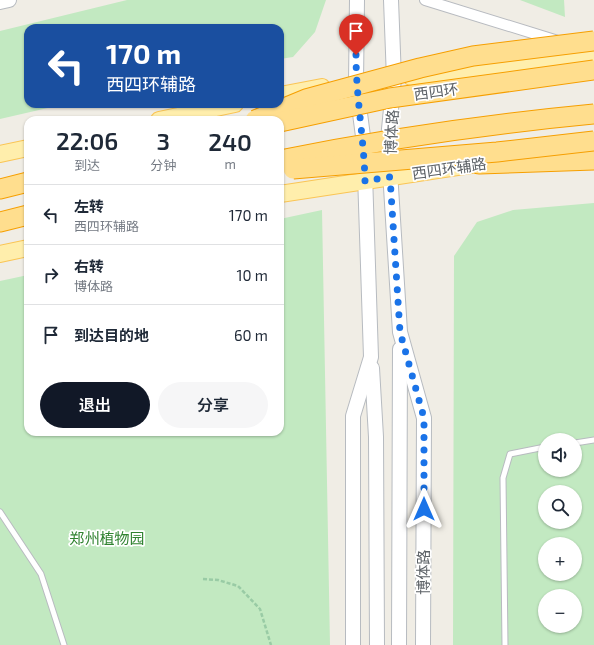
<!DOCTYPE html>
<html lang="zh">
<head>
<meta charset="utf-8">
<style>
  :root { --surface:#fff; --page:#f6f6f7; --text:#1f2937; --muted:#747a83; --line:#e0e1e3; --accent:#111827 }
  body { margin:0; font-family:"Exo 2","Noto Sans SC",sans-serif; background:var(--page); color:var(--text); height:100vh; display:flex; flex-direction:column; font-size:15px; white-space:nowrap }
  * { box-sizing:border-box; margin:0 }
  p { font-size:13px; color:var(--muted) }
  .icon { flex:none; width:22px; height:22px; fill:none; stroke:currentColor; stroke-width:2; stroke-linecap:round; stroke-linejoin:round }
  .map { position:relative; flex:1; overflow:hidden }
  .drawer { position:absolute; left:24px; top:116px; width:260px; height:320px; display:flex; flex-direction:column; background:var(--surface); border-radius:12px; box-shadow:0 1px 3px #0004 }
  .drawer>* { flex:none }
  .top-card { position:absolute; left:24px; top:24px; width:260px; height:84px; border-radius:12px; box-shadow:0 1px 3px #0004; background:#1a4fa0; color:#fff; overflow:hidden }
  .tools { position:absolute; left:538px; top:433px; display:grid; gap:8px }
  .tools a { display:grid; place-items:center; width:44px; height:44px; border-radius:50%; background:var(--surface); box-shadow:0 1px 3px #0004; font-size:20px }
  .pin { position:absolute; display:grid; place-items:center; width:34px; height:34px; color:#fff; margin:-41px -17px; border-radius:50% 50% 50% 0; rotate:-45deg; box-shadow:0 0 4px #0007 }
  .pin .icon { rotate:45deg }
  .me { position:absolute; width:44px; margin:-22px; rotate:0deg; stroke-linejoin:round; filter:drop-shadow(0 0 3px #0008) }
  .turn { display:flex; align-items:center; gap:14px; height:84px; padding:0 16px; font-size:18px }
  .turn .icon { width:52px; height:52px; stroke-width:2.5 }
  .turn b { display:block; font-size:28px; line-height:34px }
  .eta { display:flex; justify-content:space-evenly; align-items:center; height:68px; text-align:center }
  .eta b { font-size:24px; font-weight:600; line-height:28px }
  .action { display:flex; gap:8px; margin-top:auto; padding:8px 16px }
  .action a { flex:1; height:46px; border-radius:24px; background:var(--accent); color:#fff; font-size:16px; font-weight:600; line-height:46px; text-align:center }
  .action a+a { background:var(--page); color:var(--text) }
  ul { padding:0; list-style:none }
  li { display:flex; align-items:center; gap:12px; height:60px; padding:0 16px; border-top:1px solid var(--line) }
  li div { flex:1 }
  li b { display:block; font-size:15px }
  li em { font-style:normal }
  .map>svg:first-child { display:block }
</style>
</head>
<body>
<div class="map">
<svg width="594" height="645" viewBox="0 0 594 645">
  <rect width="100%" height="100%" fill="#f0ede5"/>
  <g fill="#c2e9c1" fill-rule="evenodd">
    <polygon points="127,0 326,0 315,32 293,57 280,59 280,28 28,28 28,104 65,104 0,119 0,31"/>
    <polygon points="520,0 564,0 565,17"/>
    <path d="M 594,203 L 594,645 L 453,645 L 454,256 L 477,222 L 513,210 ZM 545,440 L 575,440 L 575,470 L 545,470 ZM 545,492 L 575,492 L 575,522 L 545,522 ZM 545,544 L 575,544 L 575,574 L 545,574 ZM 545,596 L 575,596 L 575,626 L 545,626 Z"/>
    <polygon points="322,210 330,645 0,645 0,281 28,275 28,432 280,432 280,219"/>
  </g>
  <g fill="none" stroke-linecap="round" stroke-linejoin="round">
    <defs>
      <g id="lane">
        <polyline points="575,443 594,440"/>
        <polyline points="0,512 41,574 64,645"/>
        <polyline points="505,645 503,478 510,454 545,447"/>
      </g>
      <polyline id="street" points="425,0 558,41"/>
      <g id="secondary">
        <polyline points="391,0 394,79 388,139 400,332 424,418 423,645"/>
        <polyline points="0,2 9,0"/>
        <polyline points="372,368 376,437 377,645"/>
        <polyline points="353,645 353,416 371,357 364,144 356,83 357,0"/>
        <polyline points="399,645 400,349"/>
      </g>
      <g id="primary">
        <polyline points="411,77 594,58"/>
        <polyline points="280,95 322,87"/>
        <polyline points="159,120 235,104"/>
        <polyline points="0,154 28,148"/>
        <polyline points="280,194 490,162"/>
        <polyline points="0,254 28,248"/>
      </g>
      <g id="highway">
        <polyline points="479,164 594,160"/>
        <polyline points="0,189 28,182"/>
        <polyline points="0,222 28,215"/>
      </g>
    </defs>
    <use href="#lane" stroke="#b8bbc0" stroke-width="7"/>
    <use href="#street" stroke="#b8bbc0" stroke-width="12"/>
    <use href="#secondary" stroke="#b7bbc0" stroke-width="16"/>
    <use href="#primary" stroke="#fac555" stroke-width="18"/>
    <use href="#highway" stroke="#f69f00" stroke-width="21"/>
    <polyline stroke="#99cba5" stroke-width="2.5" stroke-dasharray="4 2" stroke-linecap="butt" points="203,579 218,580 238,586 260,609 271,645"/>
    <use href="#lane" stroke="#fff" stroke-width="5"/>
    <use href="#street" stroke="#fff" stroke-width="10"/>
    <use href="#secondary" stroke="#fff" stroke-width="14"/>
    <use href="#primary" stroke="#ffeeac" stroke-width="16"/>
    <use href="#highway" stroke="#ffde8e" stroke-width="19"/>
    <defs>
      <g id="highway-bridge">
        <polyline points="255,120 306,99 420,68 473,56 594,41"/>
        <polyline points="280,122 390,98 594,70"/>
        <path d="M 280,160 C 384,139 489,124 594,114"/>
        <polyline points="293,169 497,152 594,141"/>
      </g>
    </defs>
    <use href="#highway-bridge" stroke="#f69f00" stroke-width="21" stroke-linecap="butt"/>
    <use href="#highway-bridge" stroke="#ffde8e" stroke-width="19"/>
  </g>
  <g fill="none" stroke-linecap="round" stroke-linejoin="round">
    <path stroke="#1a73e8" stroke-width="7" stroke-dasharray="0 12.6" d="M 356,55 C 356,97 364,139 365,181 L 390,177 L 400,332 L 424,418 L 424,509"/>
  </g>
  <g text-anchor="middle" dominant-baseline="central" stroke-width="3.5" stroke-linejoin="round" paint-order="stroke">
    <g font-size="15" fill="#5d6267" stroke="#fff">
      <text transform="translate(436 91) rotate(-8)">西四环</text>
      <text transform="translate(391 132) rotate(-87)">博体路</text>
      <text transform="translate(449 168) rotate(-8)">西四环辅路</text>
      <text transform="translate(423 572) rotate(-90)">博体路</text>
    </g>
    <g font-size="15" fill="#308330" stroke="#fff">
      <text x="107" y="538">郑州植物园</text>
    </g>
  </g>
</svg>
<div class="tools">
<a><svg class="icon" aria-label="sound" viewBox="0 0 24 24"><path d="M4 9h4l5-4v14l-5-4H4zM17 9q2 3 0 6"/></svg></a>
<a><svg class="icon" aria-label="search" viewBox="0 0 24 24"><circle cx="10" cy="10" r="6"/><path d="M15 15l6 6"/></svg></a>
<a>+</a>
<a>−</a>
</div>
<div class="pin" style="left:356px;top:55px;background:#d93025"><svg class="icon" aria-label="arrive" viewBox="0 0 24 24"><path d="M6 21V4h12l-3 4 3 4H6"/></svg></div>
<svg class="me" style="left:424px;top:509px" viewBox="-20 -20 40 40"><path d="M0-17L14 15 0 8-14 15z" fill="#1a73e8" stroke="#fff" stroke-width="4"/></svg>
<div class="top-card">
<div class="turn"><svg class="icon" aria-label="left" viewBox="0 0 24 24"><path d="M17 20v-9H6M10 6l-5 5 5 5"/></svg><div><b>170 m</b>西四环辅路</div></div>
</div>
<section class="drawer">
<div class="eta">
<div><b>22:06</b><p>到达</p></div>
<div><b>3</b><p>分钟</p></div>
<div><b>240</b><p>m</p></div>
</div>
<ul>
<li><svg class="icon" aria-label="left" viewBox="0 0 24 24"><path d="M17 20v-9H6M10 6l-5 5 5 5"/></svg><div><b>左转</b><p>西四环辅路</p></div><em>170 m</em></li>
<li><svg class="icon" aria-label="right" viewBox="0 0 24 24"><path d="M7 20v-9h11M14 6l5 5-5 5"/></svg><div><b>右转</b><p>博体路</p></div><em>10 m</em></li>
<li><svg class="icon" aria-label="arrive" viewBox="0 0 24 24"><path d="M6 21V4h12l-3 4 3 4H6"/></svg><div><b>到达目的地</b></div><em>60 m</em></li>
</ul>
<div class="action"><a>退出</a><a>分享</a></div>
</section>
</div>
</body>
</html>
